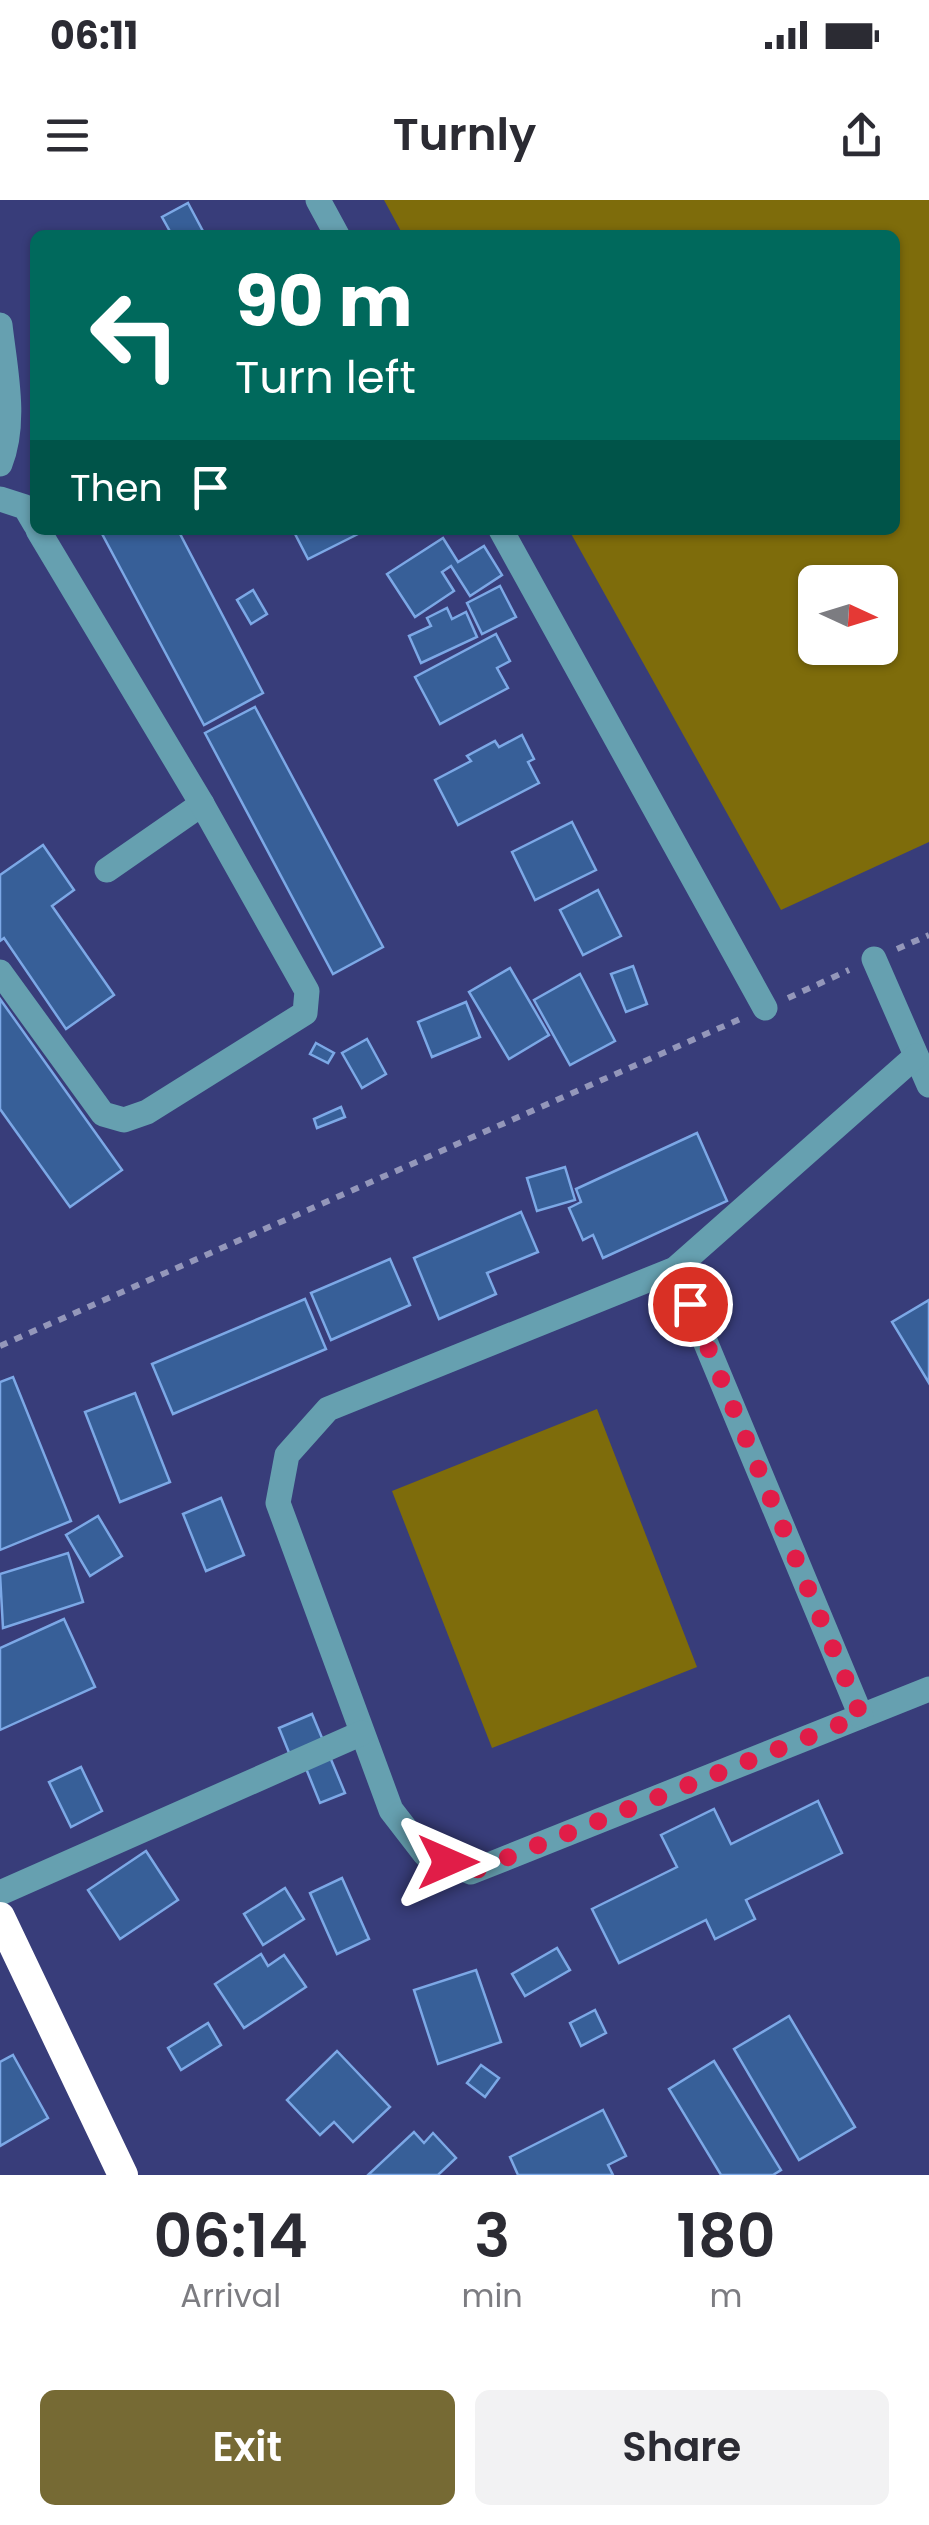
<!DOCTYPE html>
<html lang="en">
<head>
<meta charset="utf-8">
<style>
  :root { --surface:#fff; --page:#f2f2f3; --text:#2b2b33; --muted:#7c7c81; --accent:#766a34 }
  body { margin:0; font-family:Poppins,sans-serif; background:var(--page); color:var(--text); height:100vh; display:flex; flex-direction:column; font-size:38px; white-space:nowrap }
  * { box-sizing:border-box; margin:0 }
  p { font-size:32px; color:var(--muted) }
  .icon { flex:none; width:55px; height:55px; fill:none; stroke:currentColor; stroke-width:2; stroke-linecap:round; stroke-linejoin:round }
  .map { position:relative; height:1975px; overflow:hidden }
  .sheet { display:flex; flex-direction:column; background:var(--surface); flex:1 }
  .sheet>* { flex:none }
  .banner { position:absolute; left:30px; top:30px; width:870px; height:305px; border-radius:15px; box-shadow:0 2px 8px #0004; background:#00695c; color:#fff; overflow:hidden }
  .needle { width:65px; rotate:94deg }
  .fabs { position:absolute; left:798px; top:365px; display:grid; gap:20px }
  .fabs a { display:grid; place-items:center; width:100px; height:100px; border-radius:15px; background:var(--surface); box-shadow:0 2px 8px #0004; font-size:50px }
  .pin { position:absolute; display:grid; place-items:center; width:85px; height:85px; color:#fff; margin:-42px; border:5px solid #fff; border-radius:50%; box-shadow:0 2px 10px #0007 }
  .me { position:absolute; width:110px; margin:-55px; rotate:90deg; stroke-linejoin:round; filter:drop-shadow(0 0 8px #0008) }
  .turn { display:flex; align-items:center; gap:35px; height:210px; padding:0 40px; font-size:45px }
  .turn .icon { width:130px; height:130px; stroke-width:2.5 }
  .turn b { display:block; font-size:70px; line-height:85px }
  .then { display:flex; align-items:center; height:95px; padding:0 40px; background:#0003; gap:20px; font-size:38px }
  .eta { display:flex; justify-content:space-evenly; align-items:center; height:170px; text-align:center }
  .eta b { font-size:60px; font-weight:600; line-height:70px }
  .action { display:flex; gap:20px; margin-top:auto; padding:20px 40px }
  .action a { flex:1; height:115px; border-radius:15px; background:var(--accent); color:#fff; font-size:40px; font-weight:600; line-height:115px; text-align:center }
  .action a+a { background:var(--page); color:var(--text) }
  .status { display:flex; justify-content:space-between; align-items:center; height:70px; padding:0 50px; background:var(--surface); direction:ltr }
  .status svg { height:28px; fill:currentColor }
  header { display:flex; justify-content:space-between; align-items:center; height:130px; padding:0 40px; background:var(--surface); font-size:45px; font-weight:600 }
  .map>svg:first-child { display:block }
</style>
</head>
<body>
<div class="status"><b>06:11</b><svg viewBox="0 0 49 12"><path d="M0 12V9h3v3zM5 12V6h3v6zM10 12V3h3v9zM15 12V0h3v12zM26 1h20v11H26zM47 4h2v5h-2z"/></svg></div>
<header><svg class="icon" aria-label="menu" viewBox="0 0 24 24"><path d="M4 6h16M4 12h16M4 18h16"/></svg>Turnly<svg class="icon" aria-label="share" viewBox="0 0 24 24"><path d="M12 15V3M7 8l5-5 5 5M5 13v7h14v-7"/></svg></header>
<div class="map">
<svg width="929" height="1975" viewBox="0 0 929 1975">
  <rect width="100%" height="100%" fill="#383d7a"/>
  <g fill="#7e6c0b" fill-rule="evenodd">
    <path d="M 384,0 L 929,0 L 929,642 L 781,710 L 569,330 L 895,330 L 895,35 L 403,35 ZM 815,382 L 880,382 L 880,448 L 815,448 Z"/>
    <polygon points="597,1209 697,1467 492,1548 392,1291"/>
  </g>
  <g fill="#375f98" stroke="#7ca8e6" stroke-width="2.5">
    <polygon points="188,3 205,35 172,35 162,17"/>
    <polygon points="100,330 178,330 263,493 204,525"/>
    <polygon points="293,330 366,330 308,359"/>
    <polygon points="443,338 458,362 484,346 502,375 470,396 451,366 442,372 454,391 415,417 387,374"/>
    <polygon points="500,386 516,417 482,434 467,403"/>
    <polygon points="253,390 267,414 251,424 237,400"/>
    <polygon points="447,408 452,419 466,412 477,437 421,463 409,436 431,426 427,418"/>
    <polygon points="496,434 510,461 497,468 508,488 440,524 415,477"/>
    <polygon points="255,507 383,747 333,774 205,533"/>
    <polygon points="522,535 534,559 528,562 539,583 458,625 435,580 471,561 467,556 495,541 499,547"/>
    <polygon points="572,622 596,670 535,700 512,652"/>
    <polygon points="43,645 74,690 52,706 114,795 66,829 4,738 0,741 0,675"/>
    <polygon points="598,690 621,736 583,755 560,710"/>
    <polygon points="633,766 647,804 626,812 611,774"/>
    <polygon points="510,768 549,835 509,859 469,792"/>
    <polygon points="580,774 615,841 570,865 534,800"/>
    <polygon points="0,799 122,970 70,1007 0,909"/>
    <polygon points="466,802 480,837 432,857 418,822"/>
    <polygon points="367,839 386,874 362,888 342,853"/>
    <polygon points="316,843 334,853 328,863 310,854"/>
    <polygon points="341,907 345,917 317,928 314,919"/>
    <polygon points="697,933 727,1001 603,1058 593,1035 583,1040 569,1008 581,1002 576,989"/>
    <polygon points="565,967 575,1000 537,1011 527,978"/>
    <polygon points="521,1012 538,1052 487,1073 496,1094 439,1119 414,1058"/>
    <polygon points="390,1059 410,1105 331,1140 311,1093"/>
    <polygon points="305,1099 326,1149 173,1214 152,1164"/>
    <polygon points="929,1100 929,1183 892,1122"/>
    <polygon points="13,1177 71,1321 0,1350 0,1182"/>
    <polygon points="135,1193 170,1282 120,1302 85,1212"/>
    <polygon points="221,1298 244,1355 206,1371 183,1314"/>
    <polygon points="98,1316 122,1356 90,1376 66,1335"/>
    <polygon points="68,1353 83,1402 3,1428 0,1374"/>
    <polygon points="64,1419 95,1487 0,1530 0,1448"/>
    <polygon points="312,1514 345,1593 320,1603 303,1561 294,1565 279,1528"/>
    <polygon points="81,1567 102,1611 71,1627 49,1582"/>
    <polygon points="818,1601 842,1653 746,1700 755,1719 715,1739 706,1720 619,1763 592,1709 677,1667 661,1635 714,1609 731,1644"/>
    <polygon points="146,1651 178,1700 120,1739 88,1690"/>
    <polygon points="342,1678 369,1739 337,1754 310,1693"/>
    <polygon points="285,1688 304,1719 263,1745 244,1714"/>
    <polygon points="557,1748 570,1770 525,1796 512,1774"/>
    <polygon points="261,1754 268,1766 284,1755 306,1787 244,1828 215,1784"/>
    <polygon points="476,1770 501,1842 438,1864 414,1790"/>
    <polygon points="595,1810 606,1833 581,1846 570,1823"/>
    <polygon points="789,1816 855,1927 799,1960 734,1849"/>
    <polygon points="208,1823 221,1845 181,1870 168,1848"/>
    <polygon points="337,1851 390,1907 353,1942 334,1922 320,1935 287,1900"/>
    <polygon points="13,1855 48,1918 0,1946 0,1862"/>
    <polygon points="714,1861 781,1970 773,1975 721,1975 669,1889"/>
    <polygon points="481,1865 499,1878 485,1897 467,1883"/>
    <polygon points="603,1910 626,1956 608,1965 613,1975 518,1975 510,1957"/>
    <polygon points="414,1932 424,1943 433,1933 456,1958 438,1975 368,1975"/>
  </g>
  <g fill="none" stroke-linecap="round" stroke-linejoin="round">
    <g stroke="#9497ba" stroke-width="6" stroke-dasharray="8 8" stroke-linecap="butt">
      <polyline points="897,749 929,735"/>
      <polyline points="788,798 849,770"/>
      <polyline points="0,1146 740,819"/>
    </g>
    <g stroke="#66a0b0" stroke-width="25">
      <polyline points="318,0 337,35"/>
      <path d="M 0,125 C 5,169 17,222 0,264"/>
      <polyline points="0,299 25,307 35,324"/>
      <polyline points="501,330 765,808"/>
      <polyline points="107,670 202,604"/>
      <polyline points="874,759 929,885"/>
      <polyline points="0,772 103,914 124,920 147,912 305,813 307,791 202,604 38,330"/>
      <polyline points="916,856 675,1069 328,1209 287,1255 278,1303 391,1610 425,1654 471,1672 929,1489"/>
      <polyline points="675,1069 861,1516"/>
      <polyline points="0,1693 362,1533"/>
    </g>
    <polyline stroke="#fff" stroke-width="30" points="0,1717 123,1975"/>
  </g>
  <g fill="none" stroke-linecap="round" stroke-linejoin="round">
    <polyline stroke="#e11d48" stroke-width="18" stroke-dasharray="0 32.4" points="448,1662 471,1672 861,1516 690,1104"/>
  </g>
</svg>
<div class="fabs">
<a><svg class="needle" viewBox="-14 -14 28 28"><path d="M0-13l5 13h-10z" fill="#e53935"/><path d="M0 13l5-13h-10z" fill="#7c7c81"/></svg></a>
</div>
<div class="pin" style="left:690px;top:1104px;background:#d93025"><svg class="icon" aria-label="arrive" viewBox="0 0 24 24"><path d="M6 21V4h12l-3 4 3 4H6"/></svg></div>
<svg class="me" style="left:448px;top:1662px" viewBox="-20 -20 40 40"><path d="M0-17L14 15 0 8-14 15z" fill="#e11d48" stroke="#fff" stroke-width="4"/></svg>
<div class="banner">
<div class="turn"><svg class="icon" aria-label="left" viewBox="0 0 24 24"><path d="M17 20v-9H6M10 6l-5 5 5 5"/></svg><div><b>90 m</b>Turn left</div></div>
<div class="then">Then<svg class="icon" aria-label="arrive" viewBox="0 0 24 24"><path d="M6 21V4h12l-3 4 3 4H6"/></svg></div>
</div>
</div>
<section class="sheet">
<div class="eta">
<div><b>06:14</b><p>Arrival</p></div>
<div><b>3</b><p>min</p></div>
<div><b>180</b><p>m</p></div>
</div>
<div class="action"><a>Exit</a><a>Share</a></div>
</section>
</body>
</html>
